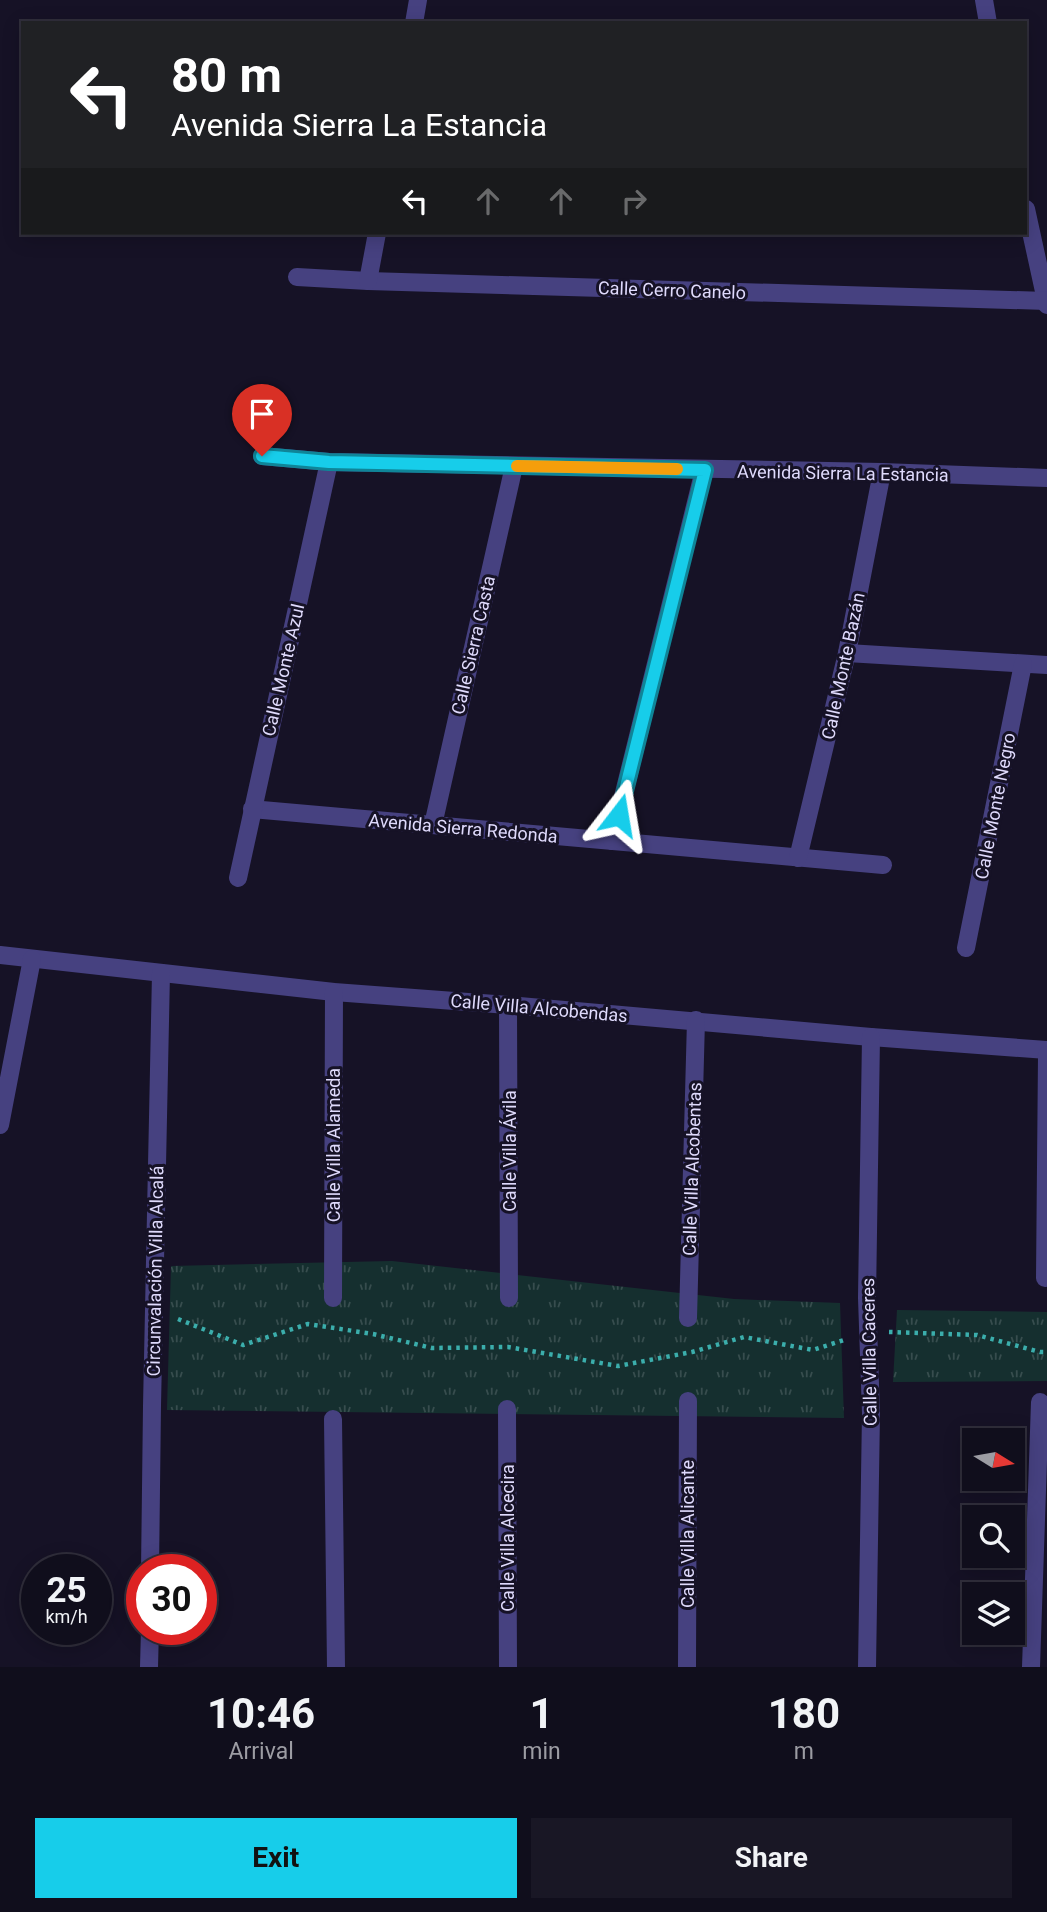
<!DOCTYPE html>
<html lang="en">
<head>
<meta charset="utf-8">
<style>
  :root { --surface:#100e1c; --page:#191725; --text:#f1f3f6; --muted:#9c9ca3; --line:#302e3b; --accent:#17cdea }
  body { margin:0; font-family:Roboto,sans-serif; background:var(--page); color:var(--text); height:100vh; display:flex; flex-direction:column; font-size:26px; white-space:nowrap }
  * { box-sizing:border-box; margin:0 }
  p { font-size:23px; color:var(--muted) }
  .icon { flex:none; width:38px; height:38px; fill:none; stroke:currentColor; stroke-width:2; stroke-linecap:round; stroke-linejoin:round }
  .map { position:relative; height:1667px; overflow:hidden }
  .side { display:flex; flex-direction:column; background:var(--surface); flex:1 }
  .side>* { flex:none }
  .top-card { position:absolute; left:21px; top:21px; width:1006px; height:214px; border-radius:0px; box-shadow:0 4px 18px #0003,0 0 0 2px var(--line); background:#202124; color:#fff; overflow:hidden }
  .needle { width:46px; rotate:101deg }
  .controls { position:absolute; left:962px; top:1428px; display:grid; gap:14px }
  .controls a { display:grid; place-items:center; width:63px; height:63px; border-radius:0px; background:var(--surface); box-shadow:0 4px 18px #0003,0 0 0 2px var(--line); font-size:35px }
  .speed { position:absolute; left:21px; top:1554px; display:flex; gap:14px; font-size:35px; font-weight:700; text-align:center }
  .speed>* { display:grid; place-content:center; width:91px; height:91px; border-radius:50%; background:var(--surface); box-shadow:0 4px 18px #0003,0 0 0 2px var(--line); line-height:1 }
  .speed small { font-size:18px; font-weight:400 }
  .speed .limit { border:10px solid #d22; background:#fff; color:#111 }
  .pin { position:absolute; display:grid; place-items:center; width:60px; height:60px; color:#fff; margin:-72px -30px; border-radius:50% 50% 50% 0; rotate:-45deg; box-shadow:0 0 7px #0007 }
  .pin .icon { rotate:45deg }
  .me { position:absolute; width:77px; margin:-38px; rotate:14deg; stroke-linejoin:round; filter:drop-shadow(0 0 5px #0008) }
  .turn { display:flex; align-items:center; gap:24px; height:147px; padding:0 35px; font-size:32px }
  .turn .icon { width:91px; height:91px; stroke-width:2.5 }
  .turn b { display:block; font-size:49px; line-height:60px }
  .lanes { display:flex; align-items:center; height:66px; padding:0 35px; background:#0003; justify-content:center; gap:35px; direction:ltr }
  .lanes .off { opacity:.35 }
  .eta { display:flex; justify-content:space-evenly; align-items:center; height:119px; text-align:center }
  .eta b { font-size:42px; font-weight:700; line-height:49px }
  .action { display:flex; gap:14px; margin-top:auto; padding:14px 35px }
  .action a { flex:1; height:80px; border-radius:0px; background:var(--accent); color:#111; font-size:28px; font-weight:700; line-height:80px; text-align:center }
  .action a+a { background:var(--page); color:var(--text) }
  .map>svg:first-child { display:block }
</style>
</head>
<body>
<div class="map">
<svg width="1047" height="1667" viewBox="0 0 1047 1667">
  <defs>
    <pattern id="grass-tufts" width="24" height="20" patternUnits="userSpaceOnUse" patternTransform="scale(1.75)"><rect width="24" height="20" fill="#152f2f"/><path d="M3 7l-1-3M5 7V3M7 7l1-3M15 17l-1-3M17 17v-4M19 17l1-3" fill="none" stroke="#374d4e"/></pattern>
  </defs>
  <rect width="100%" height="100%" fill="#161226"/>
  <g fill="url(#grass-tufts)">
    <polygon points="392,1261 734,1299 840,1303 844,1418 167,1410 171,1266"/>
    <polygon points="897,1310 1047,1312 1047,1381 893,1382"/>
  </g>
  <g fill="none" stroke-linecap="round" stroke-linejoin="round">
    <g stroke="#3baeac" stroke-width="4.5" stroke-dasharray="3.5 5" stroke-linecap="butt">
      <polyline points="178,1319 243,1345 308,1324 373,1334 432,1348 508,1347 618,1366 692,1352 744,1337 813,1350 847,1339"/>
      <polyline points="889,1332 977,1335 1040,1352 1047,1352"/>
    </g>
    <g stroke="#464180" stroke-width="18">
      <polyline points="984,0 988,23"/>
      <polyline points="414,23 418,0"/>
      <polyline points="1026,209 1047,305"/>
      <polyline points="297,277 368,281 1047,301"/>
      <polyline points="368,281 377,233"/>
      <polyline points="262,456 329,462 882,472 1047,478"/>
      <polyline points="847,653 1047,665"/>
      <polyline points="252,809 883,865"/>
      <polyline points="433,825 514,466"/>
      <polyline points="612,841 704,470"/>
      <polyline points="798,858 847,653 882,472"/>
      <polyline points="238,878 329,462"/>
      <polyline points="966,948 1023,664"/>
      <polyline points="0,955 334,992 508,1005 871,1037 1047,1050"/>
      <polyline points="508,1005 509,1298"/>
      <polyline points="0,1125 32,959"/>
      <polyline points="1045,1278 1047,1055"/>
      <polyline points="333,1298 334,992"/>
      <polyline points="688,1318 696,1020"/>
      <polyline points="507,1409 508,1667"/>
      <polyline points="333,1419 336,1667"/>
      <polyline points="150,1570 152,1406 161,973"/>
      <polyline points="149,1667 150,1629"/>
      <polyline points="687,1667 688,1401"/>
      <polyline points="867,1667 871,1413 867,1298 871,1037"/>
      <polyline points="1031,1667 1040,1402"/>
    </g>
  </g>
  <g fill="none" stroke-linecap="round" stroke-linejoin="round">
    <defs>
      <polyline id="route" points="262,456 329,462 705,470 619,815"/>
    </defs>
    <use href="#route" stroke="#0f8598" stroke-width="18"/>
    <use href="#route" stroke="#17cdea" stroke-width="12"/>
    <polyline stroke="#f59e0b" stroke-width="12" points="517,466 677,469"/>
  </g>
  <g text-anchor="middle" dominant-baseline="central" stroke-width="6" stroke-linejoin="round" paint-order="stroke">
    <g font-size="18" fill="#dfdafc" stroke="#161226">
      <text transform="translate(672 290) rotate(2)">Calle Cerro Canelo</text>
      <text transform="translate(843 473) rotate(1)">Avenida Sierra La Estancia</text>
      <text transform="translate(473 645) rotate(-77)">Calle Sierra Casta</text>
      <text transform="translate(843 666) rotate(-78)">Calle Monte Bazán</text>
      <text transform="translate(283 670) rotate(-77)">Calle Monte Azul</text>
      <text transform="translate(995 806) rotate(-79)">Calle Monte Negro</text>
      <text transform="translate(463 828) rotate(5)">Avenida Sierra Redonda</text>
      <text transform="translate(539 1008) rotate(5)">Calle Villa Alcobendas</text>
      <text transform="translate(333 1145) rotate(-90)">Calle Villa Alameda</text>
      <text transform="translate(509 1151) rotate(-90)">Calle Villa Ávila</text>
      <text transform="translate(692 1169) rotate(-88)">Calle Villa Alcobentas</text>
      <text transform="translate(155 1271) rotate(-89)">Circunvalación Villa Alcalá</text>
      <text transform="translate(869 1352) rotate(-91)">Calle Villa Caceres</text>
      <text transform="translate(687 1534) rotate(-90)">Calle Villa Alicante</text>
      <text transform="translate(507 1538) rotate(-90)">Calle Villa Alcecira</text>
    </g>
  </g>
</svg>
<div class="controls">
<a><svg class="needle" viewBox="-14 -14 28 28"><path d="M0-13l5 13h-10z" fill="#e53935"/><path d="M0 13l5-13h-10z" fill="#9c9ca3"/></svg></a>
<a><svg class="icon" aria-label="search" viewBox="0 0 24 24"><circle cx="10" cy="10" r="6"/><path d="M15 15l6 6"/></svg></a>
<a><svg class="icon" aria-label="layers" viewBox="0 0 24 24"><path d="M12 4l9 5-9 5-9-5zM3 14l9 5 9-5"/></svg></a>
</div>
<div class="speed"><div>25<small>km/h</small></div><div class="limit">30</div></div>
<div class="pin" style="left:262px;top:456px;background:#d93025"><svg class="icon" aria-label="arrive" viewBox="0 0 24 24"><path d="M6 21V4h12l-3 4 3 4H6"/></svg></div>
<svg class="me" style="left:619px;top:815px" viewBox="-20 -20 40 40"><path d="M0-17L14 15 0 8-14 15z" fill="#17cdea" stroke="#fff" stroke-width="4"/></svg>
<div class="top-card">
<div class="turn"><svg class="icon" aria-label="left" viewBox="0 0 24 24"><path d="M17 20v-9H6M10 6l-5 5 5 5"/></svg><div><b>80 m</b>Avenida Sierra La Estancia</div></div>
<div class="lanes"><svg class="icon" aria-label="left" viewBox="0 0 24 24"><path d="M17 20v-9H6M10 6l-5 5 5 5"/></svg><svg class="icon off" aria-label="ahead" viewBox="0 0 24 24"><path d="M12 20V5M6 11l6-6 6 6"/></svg><svg class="icon off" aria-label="ahead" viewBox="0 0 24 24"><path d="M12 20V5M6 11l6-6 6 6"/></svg><svg class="icon off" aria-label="right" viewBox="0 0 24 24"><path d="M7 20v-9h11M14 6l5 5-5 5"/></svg></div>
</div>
</div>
<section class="side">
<div class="eta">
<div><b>10:46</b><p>Arrival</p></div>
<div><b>1</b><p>min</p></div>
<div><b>180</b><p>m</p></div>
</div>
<div class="action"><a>Exit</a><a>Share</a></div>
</section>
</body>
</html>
